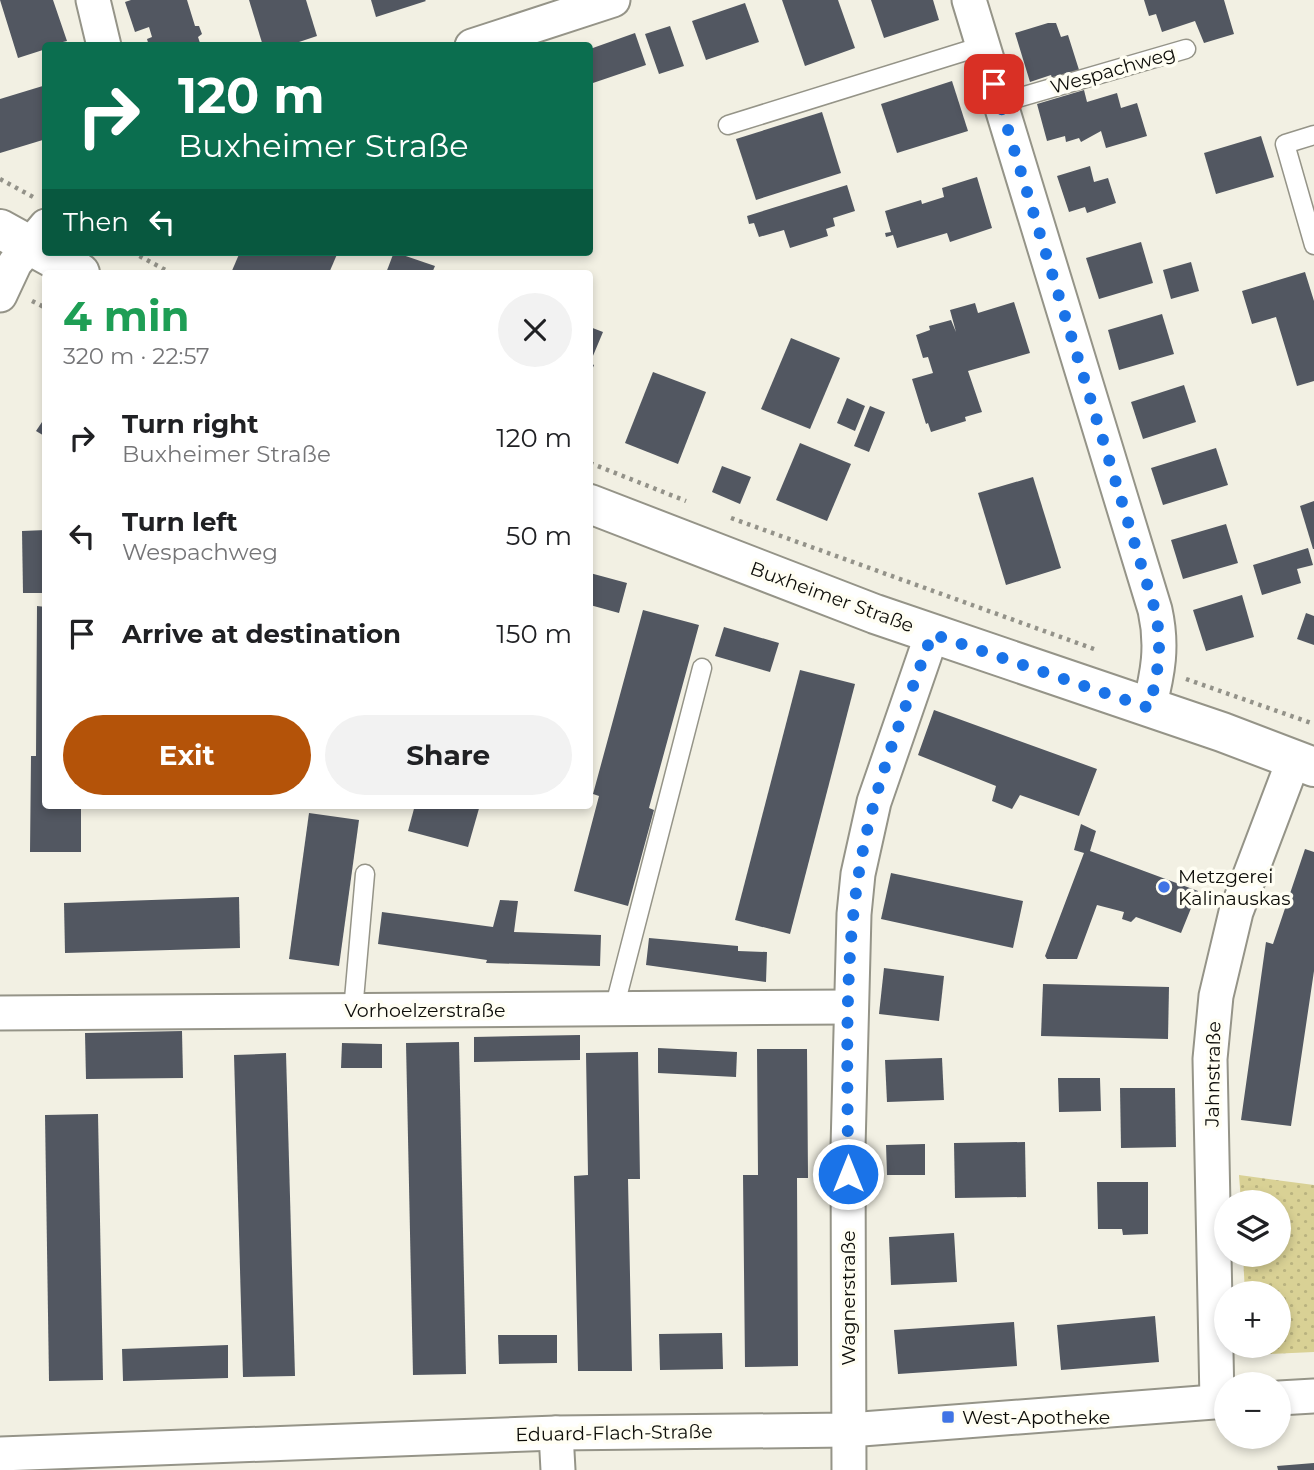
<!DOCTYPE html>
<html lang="en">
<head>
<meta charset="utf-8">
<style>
  :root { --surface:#fff; --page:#f2f2f2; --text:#202124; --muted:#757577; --accent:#b45309 }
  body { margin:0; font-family:Montserrat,sans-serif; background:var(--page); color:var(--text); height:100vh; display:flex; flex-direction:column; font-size:26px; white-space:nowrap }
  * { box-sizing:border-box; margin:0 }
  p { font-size:23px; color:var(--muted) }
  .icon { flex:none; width:38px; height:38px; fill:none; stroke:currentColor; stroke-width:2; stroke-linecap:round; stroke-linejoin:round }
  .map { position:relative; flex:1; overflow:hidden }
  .side { position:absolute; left:42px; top:270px; width:551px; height:539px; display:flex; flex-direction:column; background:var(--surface); border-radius:7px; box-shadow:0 4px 10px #0003 }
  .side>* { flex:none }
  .hud { position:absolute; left:42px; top:42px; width:551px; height:214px; border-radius:7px; box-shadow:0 4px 10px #0003; background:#0b6e4f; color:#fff; overflow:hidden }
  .buttons { position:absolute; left:1214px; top:1190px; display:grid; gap:14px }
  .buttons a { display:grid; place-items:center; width:77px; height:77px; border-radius:50%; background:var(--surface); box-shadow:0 4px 10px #0003; font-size:35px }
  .pin { position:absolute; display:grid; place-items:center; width:60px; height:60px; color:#fff; margin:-30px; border-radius:14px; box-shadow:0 4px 10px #0006 }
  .me { position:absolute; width:77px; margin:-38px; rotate:0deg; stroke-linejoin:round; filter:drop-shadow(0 0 5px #0008) }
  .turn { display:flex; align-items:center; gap:24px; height:147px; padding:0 21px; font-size:32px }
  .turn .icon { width:91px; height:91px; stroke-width:2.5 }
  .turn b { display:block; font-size:49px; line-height:60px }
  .then { display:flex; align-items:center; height:66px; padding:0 21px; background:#0003; gap:14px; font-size:26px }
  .round { display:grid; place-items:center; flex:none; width:74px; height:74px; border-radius:37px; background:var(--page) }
  .head { display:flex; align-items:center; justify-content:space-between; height:119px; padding:0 21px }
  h1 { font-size:42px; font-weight:700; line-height:52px; color:#1e9e55 }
  .button { display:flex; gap:14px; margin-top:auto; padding:14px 21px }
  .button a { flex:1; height:80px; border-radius:42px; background:var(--accent); color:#fff; font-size:28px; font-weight:700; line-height:80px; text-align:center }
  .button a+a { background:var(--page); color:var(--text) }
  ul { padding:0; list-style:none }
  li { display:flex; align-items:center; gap:21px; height:98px; padding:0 21px }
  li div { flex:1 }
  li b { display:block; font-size:26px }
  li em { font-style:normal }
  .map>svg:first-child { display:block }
</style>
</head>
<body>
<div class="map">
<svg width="1314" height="1470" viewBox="0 0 1314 1470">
  <defs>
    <pattern id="park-dots" width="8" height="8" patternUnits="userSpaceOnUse" patternTransform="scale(1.75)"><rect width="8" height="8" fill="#d9d195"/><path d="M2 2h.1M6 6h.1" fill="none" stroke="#b9b27f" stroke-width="1.8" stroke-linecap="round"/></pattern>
  </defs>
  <rect width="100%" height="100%" fill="#f2f0e3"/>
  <polygon fill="url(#park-dots)" points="1239,1175 1314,1185 1314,1352 1248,1355 1247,1346 1279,1346 1279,1293 1245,1293 1243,1255 1279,1255 1279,1202 1241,1202"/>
  <g fill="#525761">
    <polygon points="0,0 53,0 67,41 46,46 46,49 18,58"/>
    <polygon points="131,0 187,0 195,26 199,26 202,34 198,37 201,46 149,46 147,39 152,37 149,27 135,32 125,2"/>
    <polygon points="249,0 306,0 317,36 287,46 263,46"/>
    <polygon points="371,0 425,0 426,1 376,17"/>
    <polygon points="782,0 838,0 855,48 805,66"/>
    <polygon points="871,0 933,0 939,20 884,38"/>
    <polygon points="1144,0 1224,0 1234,34 1204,43 1195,21 1162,32 1156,14 1149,16"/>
    <polygon points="745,3 759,42 706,60 692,21"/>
    <polygon points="1048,23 1056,23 1061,37 1068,35 1080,73 1053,81 1051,75 1030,82 1015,33"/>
    <polygon points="670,26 684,66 659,74 645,34"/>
    <polygon points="635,33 646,65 590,84 590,49"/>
    <polygon points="952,81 968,131 897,153 881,104"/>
    <polygon points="46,85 46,139 0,153 0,99"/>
    <polygon points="1084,90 1087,102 1117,93 1121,108 1137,103 1147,136 1106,148 1101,131 1081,142 1079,138 1066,142 1065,136 1047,141 1037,104"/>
    <polygon points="822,112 841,173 756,200 736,139"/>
    <polygon points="1261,136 1274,177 1216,194 1204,153"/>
    <polygon points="1090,166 1094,182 1108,178 1116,203 1087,213 1085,207 1069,212 1057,176"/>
    <polygon points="977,177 992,228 950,242 947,233 897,248 893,235 886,237 885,233 891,232 885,211 921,200 922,204 944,197 942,188"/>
    <polygon points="847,185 855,211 833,218 835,226 826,229 828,236 790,248 784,230 759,237 754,223 749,224 747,216"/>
    <polygon points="1141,242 1153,283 1099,299 1086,258"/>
    <polygon points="240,252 338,252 329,273 231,273"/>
    <polygon points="394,252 435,266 432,273 386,273"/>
    <polygon points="1191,262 1199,291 1171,299 1163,270"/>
    <polygon points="1305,272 1314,301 1314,381 1297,386 1276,317 1252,324 1242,291"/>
    <polygon points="1014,302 1030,353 968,371 982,412 965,417 966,421 931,432 928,423 926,424 912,379 933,373 928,357 923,358 916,335 930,330 929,326 951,320 956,332 950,310 975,303 978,313"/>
    <polygon points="1162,314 1174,354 1119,370 1108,330"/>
    <polygon points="590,327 603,332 590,363 594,365 590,375"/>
    <polygon points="791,338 840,358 810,429 761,409"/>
    <polygon points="653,372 706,392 678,464 625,443"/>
    <polygon points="1184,385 1196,422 1143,439 1131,402"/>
    <polygon points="847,398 865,406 855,431 837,423"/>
    <polygon points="870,406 885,412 869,452 854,446"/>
    <polygon points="46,416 46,437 36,431"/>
    <polygon points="800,443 851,464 827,521 776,500"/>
    <polygon points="1216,448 1228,485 1163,505 1151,468"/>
    <polygon points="722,466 751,477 740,504 712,492"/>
    <polygon points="1033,477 1061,568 1006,585 978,493"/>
    <polygon points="1314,501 1314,549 1313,549 1300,506"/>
    <polygon points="1226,524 1238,563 1183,579 1171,540"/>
    <polygon points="46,530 46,593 23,593 22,531"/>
    <polygon points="1308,548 1313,565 1297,569 1301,583 1262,595 1253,565"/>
    <polygon points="590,573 627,583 619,613 590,605"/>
    <polygon points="1242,595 1254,637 1206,651 1193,610"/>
    <polygon points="37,606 46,607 46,805 81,805 81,852 30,852 31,756 36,756"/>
    <polygon points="643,610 699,625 649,808 654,810 628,906 574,891 599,796 593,794"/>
    <polygon points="1306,613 1314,616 1314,645 1297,639"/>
    <polygon points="724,627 779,643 770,672 715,656"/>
    <polygon points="800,670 855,684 790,934 735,920"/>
    <polygon points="934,710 1097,769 1079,816 1020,795 1012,809 992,801 996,786 918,755"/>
    <polygon points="415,805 480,805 468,847 408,831"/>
    <polygon points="309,813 359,820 339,966 289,959"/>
    <polygon points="1081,824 1096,831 1090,851 1198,891 1181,933 1136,917 1131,922 1122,919 1124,912 1097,905 1077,959 1047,959 1045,956 1084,853 1074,850"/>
    <polygon points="1305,849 1314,852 1314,971 1291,1126 1241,1120 1266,942 1273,944"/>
    <polygon points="891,873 1023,901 1013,948 881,919"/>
    <polygon points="239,897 240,948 65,953 64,903"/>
    <polygon points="500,900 518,901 514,932 601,935 600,966 486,963 487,960 378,944 382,912 493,927"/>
    <polygon points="649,938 738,946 738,951 767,952 766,982 646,965"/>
    <polygon points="884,968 944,976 939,1021 879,1014"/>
    <polygon points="1043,984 1169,987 1168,1039 1041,1036"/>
    <polygon points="182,1031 183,1078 86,1079 85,1033"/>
    <polygon points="580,1035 580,1060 474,1062 474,1037"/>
    <polygon points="459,1042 466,1374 413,1375 406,1043"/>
    <polygon points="342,1043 382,1044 382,1068 341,1068"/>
    <polygon points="658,1048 737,1052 736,1077 658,1073"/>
    <polygon points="757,1049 807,1049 808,1178 797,1178 798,1366 745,1367 743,1175 758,1175"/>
    <polygon points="638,1052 640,1179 628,1179 632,1371 578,1371 574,1176 588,1175 586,1053"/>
    <polygon points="286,1053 295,1376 243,1377 234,1055"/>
    <polygon points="942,1058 944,1100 887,1102 885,1060"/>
    <polygon points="1058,1078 1100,1078 1101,1111 1059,1112"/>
    <polygon points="1120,1088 1175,1088 1176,1147 1121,1148"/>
    <polygon points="98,1114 103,1380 49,1381 45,1115"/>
    <polygon points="1025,1142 1026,1197 955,1198 954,1143"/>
    <polygon points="925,1144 925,1175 887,1175 886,1145"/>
    <polygon points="1097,1182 1148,1182 1148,1234 1123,1235 1122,1229 1098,1229"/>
    <polygon points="954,1233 957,1282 891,1285 889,1237"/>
    <polygon points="1155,1316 1159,1362 1061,1370 1057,1325"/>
    <polygon points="1014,1322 1017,1366 898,1374 894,1330"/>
    <polygon points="722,1333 723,1369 660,1370 659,1334"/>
    <polygon points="498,1335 557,1335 557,1363 499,1364"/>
    <polygon points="228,1345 228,1378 123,1381 122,1349"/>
    <polygon points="1314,1463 1314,1470 1278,1470 1277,1466"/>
  </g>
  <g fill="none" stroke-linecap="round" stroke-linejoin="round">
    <defs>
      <g id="service">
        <polyline points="1000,103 1186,49"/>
        <polyline points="728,125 982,46"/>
        <polyline points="1314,135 1285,144 1314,245"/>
        <polyline points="614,1009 702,668"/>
        <polyline points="353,1011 365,874"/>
      </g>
      <g id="minor">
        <polyline points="93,0 104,46"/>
        <path d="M 969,0 L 1155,610 C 1163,646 1158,673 1149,708"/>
        <polyline points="472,46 613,0"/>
        <polyline points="0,295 15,263 46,226"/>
        <polyline points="0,1013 850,1007"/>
        <polyline points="1279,1398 1314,1396"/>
        <polyline points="1217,1401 1210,1059 1216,996 1236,912 1294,759"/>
        <polyline points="556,1433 558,1470"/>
        <polyline points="0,1454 556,1433 849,1430 1227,1401"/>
        <polyline points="849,1470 848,1148 854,914 858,874 874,802 932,634"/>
      </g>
      <g id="secondary">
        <polyline points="0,229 80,273"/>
        <polyline points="590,504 875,614 1222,732 1314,767"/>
      </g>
    </defs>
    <use href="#service" stroke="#959488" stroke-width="21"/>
    <use href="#minor" stroke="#959488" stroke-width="37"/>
    <use href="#secondary" stroke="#959488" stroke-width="42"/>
    <g stroke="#939289" stroke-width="4.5" stroke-dasharray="3.5 5" stroke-linecap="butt">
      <polyline points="0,179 35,198"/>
      <polyline points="132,252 171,273"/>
      <polyline points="32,301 46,308"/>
      <polyline points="590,463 686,501"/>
      <polyline points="731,518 1094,649"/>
      <polyline points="1186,679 1314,724"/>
    </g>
    <use href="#service" stroke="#fff" stroke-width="18"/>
    <use href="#minor" stroke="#fff" stroke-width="33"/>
    <use href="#secondary" stroke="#fff" stroke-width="38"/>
  </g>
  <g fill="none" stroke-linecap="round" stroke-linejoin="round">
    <path stroke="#1a73e8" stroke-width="12" stroke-dasharray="0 21.6" d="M 848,1174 C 848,1076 843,969 859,872 C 872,790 904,712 932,634 L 1149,708 C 1158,673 1163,646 1155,610 L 994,84"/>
  </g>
  <g fill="#4074e5" stroke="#fffef3" stroke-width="2.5">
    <circle cx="1164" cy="887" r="7"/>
    <rect x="941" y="1410" width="14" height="14" rx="3.5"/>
  </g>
  <g text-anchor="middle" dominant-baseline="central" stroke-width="7" stroke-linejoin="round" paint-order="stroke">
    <g font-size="19" fill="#0d0d09" stroke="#fffef3">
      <text transform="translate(1113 70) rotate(-16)">Wespachweg</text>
      <text transform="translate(832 597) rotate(20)">Buxheimer Straße</text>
      <text x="425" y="1010">Vorhoelzerstraße</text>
      <text transform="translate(1213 1074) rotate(-89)">Jahnstraße</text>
      <text transform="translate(848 1298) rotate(-90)">Wagnerstraße</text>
      <text transform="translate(614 1433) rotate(-1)">Eduard-Flach-Straße</text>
    </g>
    <g font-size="19" fill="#0d0d09" stroke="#fffef3" text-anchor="start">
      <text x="1178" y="876">Metzgerei<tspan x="1178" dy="22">Kalinauskas</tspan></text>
      <text x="962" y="1417">West-Apotheke</text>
    </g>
  </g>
</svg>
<div class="buttons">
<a><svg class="icon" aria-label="layers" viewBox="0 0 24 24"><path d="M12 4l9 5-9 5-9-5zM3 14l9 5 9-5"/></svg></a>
<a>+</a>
<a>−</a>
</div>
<div class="pin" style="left:994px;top:84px;background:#d93025"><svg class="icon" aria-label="arrive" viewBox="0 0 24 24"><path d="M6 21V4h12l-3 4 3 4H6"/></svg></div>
<svg class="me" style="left:848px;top:1174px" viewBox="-20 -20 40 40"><circle r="17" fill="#1a73e8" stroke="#fff" stroke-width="3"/><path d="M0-11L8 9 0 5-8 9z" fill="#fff"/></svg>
<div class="hud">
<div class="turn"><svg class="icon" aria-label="right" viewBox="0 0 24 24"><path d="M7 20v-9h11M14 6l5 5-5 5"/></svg><div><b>120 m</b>Buxheimer Straße</div></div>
<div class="then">Then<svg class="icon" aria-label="left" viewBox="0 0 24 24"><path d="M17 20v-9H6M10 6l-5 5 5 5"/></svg></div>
</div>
<section class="side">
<div class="head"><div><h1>4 min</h1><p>320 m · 22:57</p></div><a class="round"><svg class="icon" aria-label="close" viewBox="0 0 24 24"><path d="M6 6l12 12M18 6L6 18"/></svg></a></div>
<ul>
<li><svg class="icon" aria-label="right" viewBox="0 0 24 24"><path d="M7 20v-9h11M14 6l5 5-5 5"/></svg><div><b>Turn right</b><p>Buxheimer Straße</p></div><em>120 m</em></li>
<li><svg class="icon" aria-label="left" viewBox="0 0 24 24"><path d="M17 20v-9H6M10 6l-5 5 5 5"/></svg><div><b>Turn left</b><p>Wespachweg</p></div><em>50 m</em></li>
<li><svg class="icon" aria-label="arrive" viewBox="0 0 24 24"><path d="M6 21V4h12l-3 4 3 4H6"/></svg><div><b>Arrive at destination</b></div><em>150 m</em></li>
</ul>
<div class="button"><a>Exit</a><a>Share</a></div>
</section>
</div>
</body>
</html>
